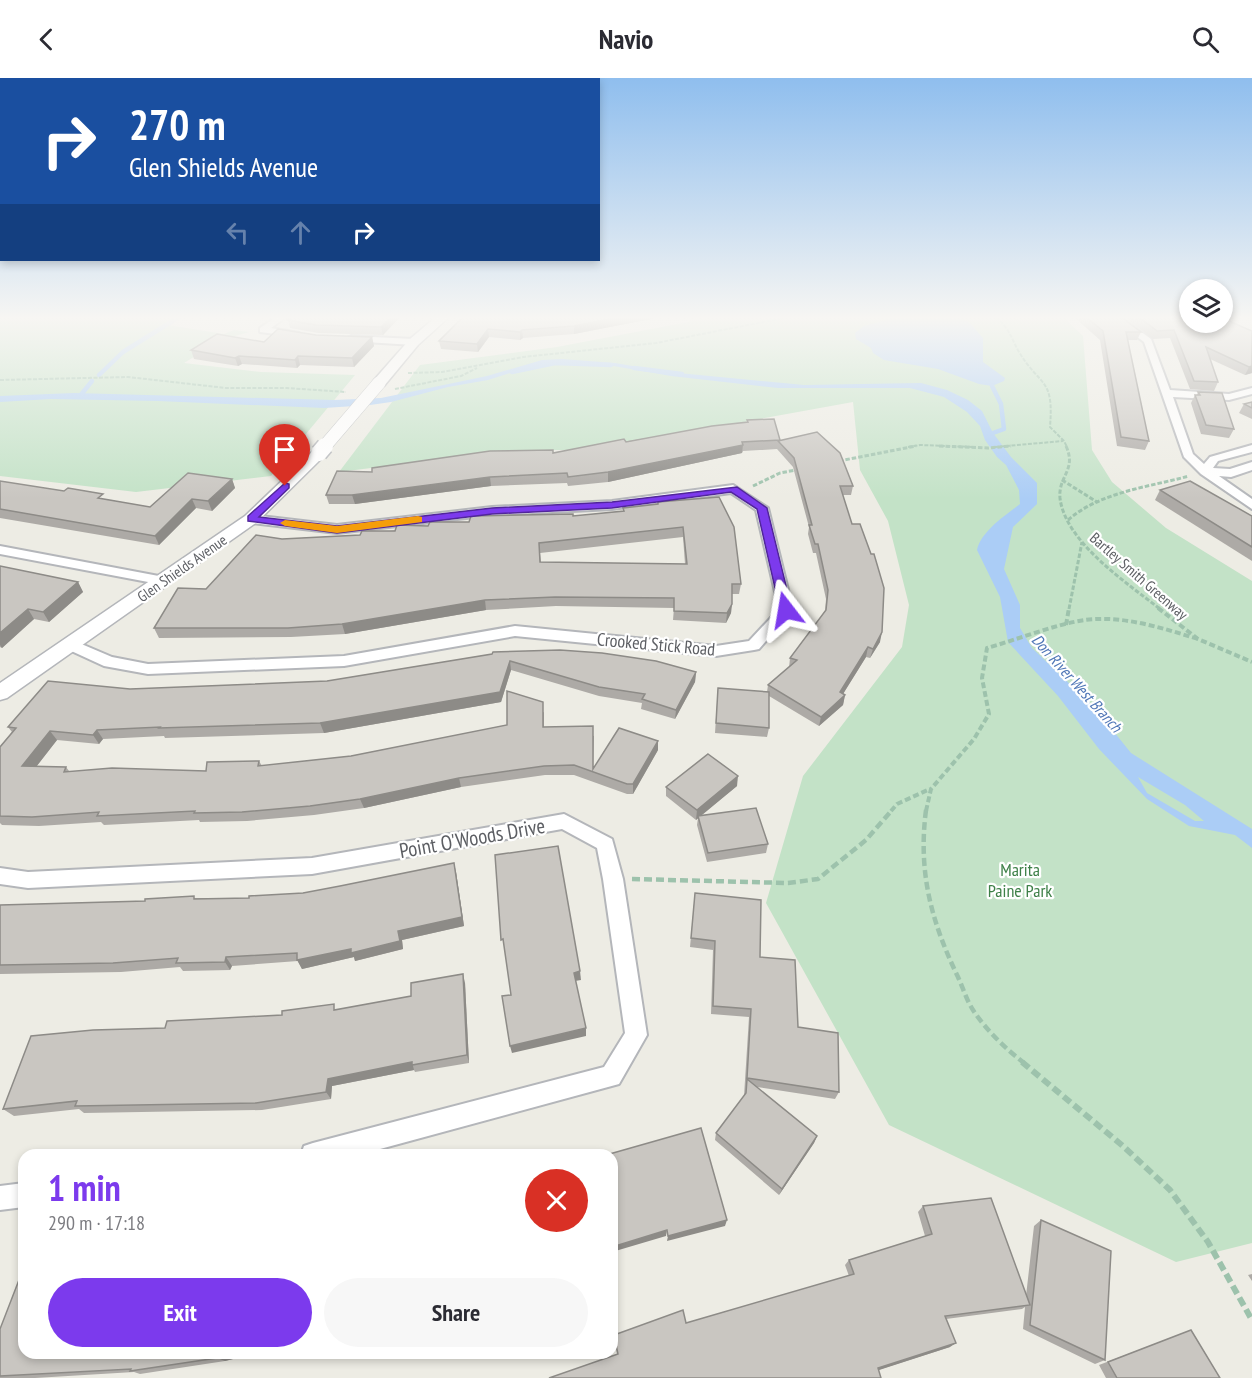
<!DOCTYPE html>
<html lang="en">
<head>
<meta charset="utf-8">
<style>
  :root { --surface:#fff; --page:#f7f7f7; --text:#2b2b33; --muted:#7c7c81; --accent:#7c3aed }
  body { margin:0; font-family:"PT Sans Narrow",sans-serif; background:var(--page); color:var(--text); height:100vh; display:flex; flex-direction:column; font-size:22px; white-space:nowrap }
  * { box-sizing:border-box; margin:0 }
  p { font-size:20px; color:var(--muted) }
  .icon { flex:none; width:33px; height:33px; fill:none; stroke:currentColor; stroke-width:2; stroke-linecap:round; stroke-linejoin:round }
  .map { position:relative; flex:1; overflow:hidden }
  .drawer { position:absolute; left:18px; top:1071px; width:600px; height:210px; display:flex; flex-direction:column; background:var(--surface); border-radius:18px; box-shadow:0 3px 9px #0003 }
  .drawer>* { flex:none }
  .top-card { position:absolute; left:0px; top:0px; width:600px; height:183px; box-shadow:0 3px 9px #0003; background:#1a4fa0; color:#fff; overflow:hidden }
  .controls { position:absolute; left:1179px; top:201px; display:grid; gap:12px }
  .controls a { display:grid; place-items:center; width:54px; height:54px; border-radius:50%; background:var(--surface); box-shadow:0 3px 9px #0003; font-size:30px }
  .pin { position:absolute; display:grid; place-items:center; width:51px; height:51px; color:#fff; margin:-62px -26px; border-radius:50% 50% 50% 0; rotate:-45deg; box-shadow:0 0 6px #0007 }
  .pin .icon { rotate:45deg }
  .me { position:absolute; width:66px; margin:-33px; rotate:346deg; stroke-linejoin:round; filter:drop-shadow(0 0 4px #0008) }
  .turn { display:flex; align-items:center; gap:21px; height:126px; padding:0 30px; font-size:27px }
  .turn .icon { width:78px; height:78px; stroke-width:2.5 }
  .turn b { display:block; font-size:42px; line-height:51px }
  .lanes { display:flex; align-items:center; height:57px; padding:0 30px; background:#0003; justify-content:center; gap:30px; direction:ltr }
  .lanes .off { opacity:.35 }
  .round { display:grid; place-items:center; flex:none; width:63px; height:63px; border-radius:32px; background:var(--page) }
  .overview { display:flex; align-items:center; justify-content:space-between; height:102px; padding:0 30px }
  h1 { font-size:36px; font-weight:700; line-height:45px; color:var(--accent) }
  .primary-button { display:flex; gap:12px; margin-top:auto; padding:12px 30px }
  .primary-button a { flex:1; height:69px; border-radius:36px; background:var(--accent); color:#fff; font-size:24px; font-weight:700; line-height:69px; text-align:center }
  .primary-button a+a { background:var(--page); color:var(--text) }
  header { display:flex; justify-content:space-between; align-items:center; height:78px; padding:0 30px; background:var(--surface); font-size:27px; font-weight:700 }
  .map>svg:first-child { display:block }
</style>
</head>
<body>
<header><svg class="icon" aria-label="back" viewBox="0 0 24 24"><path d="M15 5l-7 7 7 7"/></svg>Navio<svg class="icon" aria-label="search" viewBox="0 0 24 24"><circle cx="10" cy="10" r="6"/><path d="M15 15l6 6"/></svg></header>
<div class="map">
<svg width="1252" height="1300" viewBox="0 0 1252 1300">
  <rect width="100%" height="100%" fill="#edece4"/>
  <g fill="#c3e2c7">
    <polygon points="0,239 180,239 168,247 224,256 234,252 249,254 221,262 184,285 261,294 355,297 271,398 136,414 0,398"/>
    <polygon points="714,239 1063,239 1083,258 1092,372 1112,404 1166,450 1252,503 1252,1165 1176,1184 889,1047 766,825 803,698 902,569 909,527 888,443 860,392 853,324 590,372 515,372 339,394 420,287 557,269"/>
  </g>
  <g fill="#abcdf6" fill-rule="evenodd">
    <polygon points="885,239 953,239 969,244 983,260 983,284 1005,300 1004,303 992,308 979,306 938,291 884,282 873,275 871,270 856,261 855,255 864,248 886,242"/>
    <path d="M 562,281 L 615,285 L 668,294 L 804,307 L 921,305 L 947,312 L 968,322 L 982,333 L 993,355 L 1011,379 L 1037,405 L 1037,426 L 1013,449 L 1004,491 L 1020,527 L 1020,550 L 1032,570 L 1094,629 L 1131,675 L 1252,751 L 1252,770 L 1235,757 L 1189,748 L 1147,721 L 1099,671 L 1058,618 L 1008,564 L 1000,519 L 977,472 C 981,453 1006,437 1020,426 L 1019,412 L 1006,387 L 997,379 L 985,362 L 980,348 L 967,334 L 944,319 L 910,310 L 778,310 L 671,298 L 602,286 L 573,285 L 532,288 L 488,302 L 448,309 L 391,324 L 370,327 L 324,330 L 158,323 L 51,321 L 0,324 L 0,318 L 74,315 L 334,322 L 381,320 L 487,298 L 542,282 ZM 1138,699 L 1185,727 L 1204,743 L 1195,743 L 1147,715 Z"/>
  </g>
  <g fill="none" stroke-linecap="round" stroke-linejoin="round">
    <g stroke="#abcdf6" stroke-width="4.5">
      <polyline points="634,290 682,296"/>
      <polyline points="512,294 555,285 611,287"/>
      <polyline points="99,297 123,274 179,239"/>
      <polyline points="992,308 1001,326 1004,351 993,355"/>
      <polyline points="80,318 92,303"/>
    </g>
    <defs>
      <g id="minor">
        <polygon points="276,239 286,239 271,250 299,255 299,259 260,254 260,250"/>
        <polygon points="1111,239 1121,239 1151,261 1170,312 1229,316 1252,310 1252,316 1229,322 1173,319 1193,376 1204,386 1210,379 1252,367 1252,374 1218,383 1213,390 1230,391 1252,384 1252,392 1231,399 1219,398 1252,421 1252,431 1201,396 1184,379 1144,264"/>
        <polygon points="352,258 414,261 419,264 414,267 349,263 349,259"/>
        <polygon points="733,407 768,430 793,532 759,571 754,572 716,578 515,558 344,588 148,596 104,588 67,571 64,567 72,562 112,579 148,586 344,578 515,548 716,568 749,563 779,531 756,432 731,415 612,431 492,437 337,455 251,445 245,441 251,437 337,447 492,429 612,423"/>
        <polygon points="0,468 164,499 171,503 164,507 0,476"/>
        <polygon points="564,736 612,761 623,801 647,957 619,1006 358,1077 301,1077 304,1068 313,1065 604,989 625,955 603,801 597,770 562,751 312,796 28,810 0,806 0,790 28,794 312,780"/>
        <polygon points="24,1105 24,1129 0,1132 0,1108"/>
      </g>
      <g id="tertiary">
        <polygon points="436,239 449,239 418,267 384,308 374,308 372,305 374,302 410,261"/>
        <polygon points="319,371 324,372 326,375 324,378 257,444 7,620 0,622 0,605 245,438 314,372"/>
      </g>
    </defs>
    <use href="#minor" stroke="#b4b6ba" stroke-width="4"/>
    <use href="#tertiary" stroke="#b4b6ba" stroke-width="3"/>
    <g stroke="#9dc2ac" stroke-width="2" stroke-dasharray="4 1.5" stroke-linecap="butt">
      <path d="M 996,239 C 1011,253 1010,258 1019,274 C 1041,310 1054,299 1050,349 L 1064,363 L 1067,369"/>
      <polyline points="408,295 442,294 523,279 656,265 789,239"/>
      <polyline points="0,302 128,299 226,310 287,310 346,314"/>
      <polyline points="395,311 461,298 477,290"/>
      <polyline points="908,369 920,367 973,369"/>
      <polyline points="995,369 1063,363"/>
    </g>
    <g stroke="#9dc2ac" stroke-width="3" stroke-dasharray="4.5 2" stroke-linecap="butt">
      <polyline points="939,368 988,370 1011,368"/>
      <path d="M 1066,368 C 1077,392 1058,398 1060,420 C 1065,464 1127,505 1160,531"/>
      <polyline points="839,383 916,368"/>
      <polyline points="1062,402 1097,424"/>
      <polyline points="753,408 780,395 796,392"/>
      <path d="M 1068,442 C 1100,414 1149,409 1189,398"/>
      <polyline points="1069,531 1082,464"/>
    </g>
    <g stroke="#9dc2ac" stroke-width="4" stroke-dasharray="6 3" stroke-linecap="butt">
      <polyline points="1158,530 1198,561 1252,584"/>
      <polyline points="1066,547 1069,530"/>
      <polyline points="891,733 897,726 930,711"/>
      <path d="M 926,733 L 931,711 L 974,661 L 989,636 L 982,600 L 987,570 C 1016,562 1056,546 1085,542 C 1123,537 1162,550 1198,561"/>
    </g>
    <g stroke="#9dc2ac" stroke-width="4.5" stroke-dasharray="8 4" stroke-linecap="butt">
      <path d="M 926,732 C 918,794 931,843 958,899 C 963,910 967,923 973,932 C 986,952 1006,971 1024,985"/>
      <polyline points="632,801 788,805 818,801 866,762 892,732"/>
    </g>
    <polyline stroke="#9dc2ac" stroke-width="6" stroke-dasharray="9 4.5" stroke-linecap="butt" points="1022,984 1123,1068 1170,1112 1208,1164 1252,1242"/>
    <use href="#minor" fill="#fff" fill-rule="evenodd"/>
    <use href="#tertiary" fill="#fff" fill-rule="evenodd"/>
    <defs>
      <polyline id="tertiary-bridge-far1" points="324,369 379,305"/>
      <polyline id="tertiary-bridge" points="319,375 325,368"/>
    </defs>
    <use href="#tertiary-bridge-far1" stroke="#b4b6ba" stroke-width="14" stroke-linecap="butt"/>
    <use href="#tertiary-bridge" stroke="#b4b6ba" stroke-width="19" stroke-linecap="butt"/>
    <use href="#tertiary-bridge-far1" stroke="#fff" stroke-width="13"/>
    <use href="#tertiary-bridge" stroke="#fff" stroke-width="16"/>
  </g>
  <g fill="#adaaa6" fill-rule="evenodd">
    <polygon points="285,239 400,239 383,257 318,255 290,250 288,242 286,242"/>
    <polygon points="463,239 661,239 574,256 523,260 520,262 489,259 478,274 441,271 439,263"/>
    <polygon points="1074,239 1121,239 1141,254 1137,262 1128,262 1149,363 1145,372 1117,368 1100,262"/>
    <polygon points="1125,239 1190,239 1252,253 1252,295 1245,297 1210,281 1218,304 1214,313 1190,311 1170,260 1153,261"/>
    <polygon points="316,257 372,259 374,268 354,289 300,287 297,290 242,286 238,288 194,281 191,272 264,264"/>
    <polygon points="1198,314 1234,351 1229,360 1201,356 1191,325 1195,317 1197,317"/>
    <polygon points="1252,324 1252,341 1239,335 1244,326"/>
    <polygon points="747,342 853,408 851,417 843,417 880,564 870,580 866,579 843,616 845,617 843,627 819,648 769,618 769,650 767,659 715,655 718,610 767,614 768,607 789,590 790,580 825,534 826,521 816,475 813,475 808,456 809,449 793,389 777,371 743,373 742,375 608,404 568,408 567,405 491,408 355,426 329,426 326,417 372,394 553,375 747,344"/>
    <polygon points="232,401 235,410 212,433 196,430 159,467 0,440 0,403 150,429"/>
    <polygon points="1160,412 1252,438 1252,483 1155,422"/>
    <path d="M 658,424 L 741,506 L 739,516 L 732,516 L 731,535 L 726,545 L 673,542 L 674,530 L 556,528 L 486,532 L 345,556 L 291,559 L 159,560 L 154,550 L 206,511 L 282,461 L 360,457 L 428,448 L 469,444 L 573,438 L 623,433 L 623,430 L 658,426 ZM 683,459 L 685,486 L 541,484 L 540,475 Z"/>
    <polygon points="0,488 78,504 83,514 49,544 34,541 2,570 0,569"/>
    <polygon points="492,576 696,594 695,604 675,641 641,631 642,625 599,618 511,592 501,624 324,655 165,660 164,658 103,661 99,666 57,662 36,689 66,689 69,693 206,693 259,683 262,688 351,678 507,647 544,634 544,649 594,658 593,690 658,672 633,716 627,716 574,697 545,697 461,709 364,730 314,737 247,743 200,744 199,742 104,747 101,744 39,748 2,747 0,745 0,669 12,654 8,649 130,611 327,603"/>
    <polygon points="737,708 700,738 768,766 766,775 707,784 697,747 698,740 696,742 666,718 666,709"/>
    <polygon points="456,794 464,848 402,862 403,871 355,883 354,879 302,891 298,883 232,888 230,892 183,893 180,889 121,894 0,896 0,827 145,823 196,820 249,820 303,815"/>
    <polygon points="695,815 760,879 798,949 839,1014 835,1021 757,1009 817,1058 814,1065 779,1117 715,1062 716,1055 744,1018 749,939 711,936 713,872 690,869"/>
    <polygon points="465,905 469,985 415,994 414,992 332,1008 331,1021 262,1032 84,1035 79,1031 14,1038 3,1031 165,950 338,932 411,918"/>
    <polygon points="923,1128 1026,1218 1034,1148 1041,1142 1105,1282 1095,1286 1023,1251 1025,1229 1022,1231 946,1241 950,1269 878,1292 617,1276 614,1257 686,1245 849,1198 845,1187 849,1182 925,1158 918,1134"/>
    <polygon points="1252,1196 1252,1203 1248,1197"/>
    <polygon points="0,1251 257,1275 225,1283 140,1296 134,1294 35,1300 0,1300"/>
    <polygon points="1191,1252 1220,1300 1106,1300 1099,1287"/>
  </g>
  <g fill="#8d8b87">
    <polygon points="391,239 400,239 383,257 381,249"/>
    <polygon points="620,239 661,239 574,256 574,248"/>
    <polygon points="488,251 489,259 478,274 477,266"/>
    <polygon points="522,252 523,260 520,262 520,254"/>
    <polygon points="372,259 374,268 354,289 352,280"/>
    <polygon points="239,278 242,286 238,288 235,280"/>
    <polygon points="298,278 300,287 297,290 295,282"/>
    <polygon points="1252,288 1252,295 1245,297 1249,289"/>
    <polygon points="743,367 742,375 608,404 608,394"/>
    <polygon points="490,399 491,408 355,426 352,417"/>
    <polygon points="232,401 235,410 212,433 208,423"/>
    <polygon points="192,421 196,430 159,467 155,458"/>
    <polygon points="78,504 83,514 49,544 43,534"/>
    <polygon points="485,522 486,532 345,556 342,546"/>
    <polygon points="732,526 731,535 726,545 727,535"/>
    <polygon points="28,531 34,541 2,570 0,567 0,555"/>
    <polygon points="882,554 880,564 870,580 873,571"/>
    <polygon points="868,569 866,579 838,624 840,614"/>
    <polygon points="510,583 511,592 501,624 324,655 320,645"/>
    <polygon points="696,594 695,604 675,641 676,632"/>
    <polygon points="845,617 843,627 819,648 821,639"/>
    <polygon points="97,652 103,661 99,666 93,657"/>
    <polygon points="50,653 57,662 29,698 22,688"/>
    <polygon points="658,663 658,672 633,716 633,706"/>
    <polygon points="738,698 737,708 696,742 697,732"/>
    <polygon points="459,700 461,709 364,730 360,721"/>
    <polygon points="454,785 456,794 464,848 402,862 403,871 355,883 354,879 302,891 297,882 398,853"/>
    <polygon points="226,879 232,888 230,892 225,884"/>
    <polygon points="580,893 581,902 575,903 574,895"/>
    <polygon points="463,896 465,905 469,985 467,977"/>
    <polygon points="586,950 586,958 512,975 510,968"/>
    <polygon points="412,984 414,992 332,1008 331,1021 326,1014 328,1001"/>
    <polygon points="817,1058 814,1065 779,1117 782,1111"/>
    <polygon points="727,1142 725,1148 667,1163 668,1158"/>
    <polygon points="667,1152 666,1158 612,1174 612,1169"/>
    <polygon points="956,1265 950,1269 873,1294 878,1290"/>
    <polygon points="235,1275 257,1275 225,1283 217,1280"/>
  </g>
  <g fill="#c9c6c1" stroke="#8d8b87" stroke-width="1.5" fill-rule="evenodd">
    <polygon points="291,239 391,239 381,249 316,247 288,242"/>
    <polygon points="463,239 620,239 574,248 522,252 520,254 488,251 477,266 439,263"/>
    <polygon points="1086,239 1121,239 1141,254 1126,254 1149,363 1121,359 1103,253"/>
    <polygon points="1139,239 1190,239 1190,244 1222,244 1222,240 1252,253 1252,288 1249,289 1206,269 1218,304 1194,303 1174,252 1157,253"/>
    <polygon points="278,251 316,257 372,259 352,280 298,278 295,282 239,278 235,280 191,272 217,256 264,264"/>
    <polygon points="1198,314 1222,315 1234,351 1206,347 1195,317 1200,317"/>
    <polygon points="1252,324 1252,330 1244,326"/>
    <polygon points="774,341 780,362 742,364 743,367 608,394 568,399 567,395 490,399 352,417 326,417 337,393 372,394 372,390 490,373 553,372 553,375 624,361 626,364 712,348 748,344 747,342"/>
    <polygon points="817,354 840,375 853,408 840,408 852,446 860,446 871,476 874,476 884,510 882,554 873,571 868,569 840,614 845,617 821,639 768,607 797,582 790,580 826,532 828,512 818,466 815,466 809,447 812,447 794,380 778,363"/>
    <polygon points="188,395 232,401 208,423 192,421 155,458 0,431 0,403 64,413 68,410 103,416 98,420 150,429"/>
    <polygon points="1190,403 1252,438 1252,469 1160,412"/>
    <path d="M 719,419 L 734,449 L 741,506 L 732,506 L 732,526 L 727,535 L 674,533 L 674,520 L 555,519 L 485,522 L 342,546 L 288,550 L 154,550 L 178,510 L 206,511 L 256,457 L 282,461 L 360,457 L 362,453 L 395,453 L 397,447 L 428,448 L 430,444 L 469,444 L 471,438 L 573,436 L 573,438 L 624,433 L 623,430 L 658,426 L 658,424 ZM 683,449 L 687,486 L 540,484 L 539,465 Z"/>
    <polygon points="0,488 78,504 43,534 28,531 0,555"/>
    <polygon points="560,572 602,575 656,583 696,594 676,632 642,621 645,616 599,609 510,583 500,614 320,645 159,650 160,649 97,652 93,657 50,653 22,688 66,689 64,694 112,690 206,693 207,684 259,683 258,688 351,678 507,647 507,613 543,624 543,649 593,648 593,691 619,650 658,663 633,706 627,706 574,687 544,688 459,700 360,721 310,728 242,734 194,735 195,733 97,738 99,734 32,739 0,738 0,669 16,650 8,649 48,603 130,611 327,603 492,576 493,574"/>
    <polygon points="718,610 769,614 769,650 716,645"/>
    <polygon points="708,676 738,698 697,732 666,709"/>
    <polygon points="756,730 768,766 708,775 698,738"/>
    <polygon points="558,768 580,893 574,895 586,950 510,968 502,918 511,917 503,861 501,862 495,777"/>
    <polygon points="454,785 462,839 398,853 400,863 351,875 351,871 297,882 297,875 226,879 225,884 176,885 178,880 113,885 0,887 0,827 145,823 145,821 194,818 194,821 249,820 249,818 303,815 340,808"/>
    <polygon points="695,815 761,822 760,879 795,882 798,949 838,955 839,1014 747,1000 751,931 713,928 715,863 691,860"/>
    <polygon points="463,896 467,977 412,987 412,984 328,1001 326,1014 256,1025 75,1028 77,1023 3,1031 31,958 93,952 165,950 167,943 282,937 282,933 334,926 334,932 411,918 411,905"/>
    <polygon points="747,1001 817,1058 782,1111 716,1055 746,1015"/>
    <polygon points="701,1050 727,1142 668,1158 667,1152 612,1169 612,1077 606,1077"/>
    <polygon points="991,1120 1030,1227 945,1238 956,1265 878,1290 881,1300 549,1300 618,1276 614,1257 683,1232 686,1245 854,1196 849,1182 932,1156 923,1128"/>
    <polygon points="1041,1142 1111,1173 1105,1282 1030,1247"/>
    <polygon points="24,1189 24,1275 235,1275 217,1280 130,1293 131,1291 0,1298 0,1251"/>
    <polygon points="1191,1252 1220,1300 1117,1300 1108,1284"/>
  </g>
  <linearGradient id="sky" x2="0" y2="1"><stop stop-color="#8fbeee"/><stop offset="0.57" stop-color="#f7f6f3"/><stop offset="1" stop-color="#f7f6f3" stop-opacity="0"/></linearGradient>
  <rect width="1252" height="421" fill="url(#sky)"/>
  <polygon fill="#7c3aed" stroke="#51269a" stroke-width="1.5" points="285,405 289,406 289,410 259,439 337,448 492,430 612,424 737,409 767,430 792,532 786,535 780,532 757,431 731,414 612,430 492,436 337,455 248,443 248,438"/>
  <polygon fill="#f59e0b" points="418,438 422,439 422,444 337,455 285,448 280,445 285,442 337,448"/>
  <g text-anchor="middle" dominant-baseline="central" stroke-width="4.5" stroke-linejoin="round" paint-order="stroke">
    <g font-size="15" fill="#5c5e63" stroke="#fff">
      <text transform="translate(182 490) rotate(-35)">Glen Shields Avenue</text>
      <text transform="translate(1139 498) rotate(41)">Bartley Smith Greenway</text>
    </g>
    <g font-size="16" font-style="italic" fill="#5077b7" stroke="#fff">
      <text transform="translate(1077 605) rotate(48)">Don River West Branch</text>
    </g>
    <g font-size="18" fill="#5c5e63" stroke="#fff">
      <text transform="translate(656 566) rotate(5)">Crooked Stick Road</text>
    </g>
    <g font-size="18" fill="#3e8048" stroke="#fff">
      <text x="1020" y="791">Marita<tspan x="1020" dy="21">Paine Park</tspan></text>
    </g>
    <g font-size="21" fill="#5c5e63" stroke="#fff">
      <text transform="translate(472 760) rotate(-10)">Point O'Woods Drive</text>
    </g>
  </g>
</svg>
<div class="controls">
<a><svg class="icon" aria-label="layers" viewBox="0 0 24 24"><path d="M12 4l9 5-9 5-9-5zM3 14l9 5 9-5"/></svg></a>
</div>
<div class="pin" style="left:285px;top:408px;background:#d93025"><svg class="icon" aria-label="arrive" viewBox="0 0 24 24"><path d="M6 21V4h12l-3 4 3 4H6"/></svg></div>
<svg class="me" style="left:786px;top:532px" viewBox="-20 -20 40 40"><path d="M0-17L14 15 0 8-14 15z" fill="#7c3aed" stroke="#fff" stroke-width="4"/></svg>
<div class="top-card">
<div class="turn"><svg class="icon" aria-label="right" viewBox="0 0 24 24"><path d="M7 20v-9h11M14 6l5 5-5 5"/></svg><div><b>270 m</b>Glen Shields Avenue</div></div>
<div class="lanes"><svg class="icon off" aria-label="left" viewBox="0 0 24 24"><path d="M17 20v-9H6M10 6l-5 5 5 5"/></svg><svg class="icon off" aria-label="ahead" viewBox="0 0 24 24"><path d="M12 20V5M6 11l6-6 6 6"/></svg><svg class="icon" aria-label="right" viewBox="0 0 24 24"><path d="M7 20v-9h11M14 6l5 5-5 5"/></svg></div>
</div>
<section class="drawer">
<div class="overview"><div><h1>1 min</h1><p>290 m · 17:18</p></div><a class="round" style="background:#d93025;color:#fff"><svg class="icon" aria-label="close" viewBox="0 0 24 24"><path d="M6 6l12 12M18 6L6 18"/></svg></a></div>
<div class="primary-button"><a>Exit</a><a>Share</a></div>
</section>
</div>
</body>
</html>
